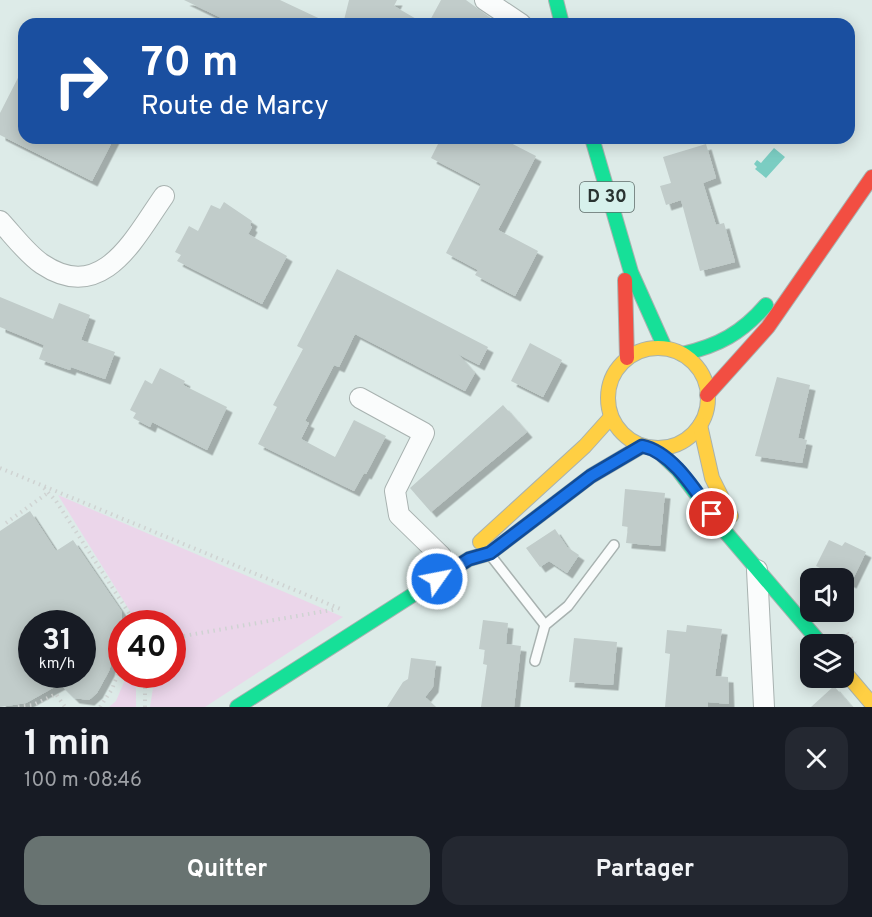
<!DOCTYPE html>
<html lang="fr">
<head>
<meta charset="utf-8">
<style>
  :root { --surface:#171b24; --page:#242831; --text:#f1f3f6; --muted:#9ea1a6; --accent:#687371 }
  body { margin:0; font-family:Overpass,sans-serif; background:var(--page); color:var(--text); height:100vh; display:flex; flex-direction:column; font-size:22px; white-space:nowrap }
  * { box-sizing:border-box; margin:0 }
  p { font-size:20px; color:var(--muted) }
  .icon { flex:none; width:33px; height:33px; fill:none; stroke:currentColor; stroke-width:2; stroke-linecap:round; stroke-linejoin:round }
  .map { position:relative; height:707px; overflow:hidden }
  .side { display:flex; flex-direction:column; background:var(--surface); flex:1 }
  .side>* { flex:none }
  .hud { position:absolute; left:18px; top:18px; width:837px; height:126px; border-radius:18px; box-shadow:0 3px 15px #0003; background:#1a4fa0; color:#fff; overflow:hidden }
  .fabs { position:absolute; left:800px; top:568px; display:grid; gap:12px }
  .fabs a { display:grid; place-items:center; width:54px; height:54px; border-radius:12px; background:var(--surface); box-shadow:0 3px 15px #0003; font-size:30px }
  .speed { position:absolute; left:18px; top:610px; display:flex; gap:12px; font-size:30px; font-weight:700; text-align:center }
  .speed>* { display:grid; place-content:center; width:78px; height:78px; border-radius:50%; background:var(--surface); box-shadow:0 3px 15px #0003; line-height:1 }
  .speed small { font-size:15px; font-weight:400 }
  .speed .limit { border:9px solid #d22; background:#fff; color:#111 }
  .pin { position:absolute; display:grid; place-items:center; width:51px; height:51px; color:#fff; margin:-26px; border:3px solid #fff; border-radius:50%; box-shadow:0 2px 6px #0007 }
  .me { position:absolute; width:66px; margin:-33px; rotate:57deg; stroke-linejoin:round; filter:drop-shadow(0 0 4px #0008) }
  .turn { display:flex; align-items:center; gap:21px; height:126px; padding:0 24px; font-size:27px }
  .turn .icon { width:78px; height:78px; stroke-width:2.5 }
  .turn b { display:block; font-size:42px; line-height:51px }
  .round { display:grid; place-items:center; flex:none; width:63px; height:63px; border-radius:18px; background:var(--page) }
  .overview { display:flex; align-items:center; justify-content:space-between; height:102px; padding:0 24px }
  h1 { font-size:36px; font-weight:700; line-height:45px }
  .action { display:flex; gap:12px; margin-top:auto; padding:12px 24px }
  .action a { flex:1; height:69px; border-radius:18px; background:var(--accent); color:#fff; font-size:24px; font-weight:700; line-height:69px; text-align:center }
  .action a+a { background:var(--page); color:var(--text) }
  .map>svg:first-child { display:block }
</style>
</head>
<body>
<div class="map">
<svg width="872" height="707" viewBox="0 0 872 707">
  <defs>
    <filter id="shadow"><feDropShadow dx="5.5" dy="5.5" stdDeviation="0" flood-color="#0004"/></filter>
  </defs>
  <rect width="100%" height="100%" fill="#ddebe8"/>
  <g fill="#ebd6ea">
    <polygon points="58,495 343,617 205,707 150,707 155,675 172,675 172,624 138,624"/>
    <polygon points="127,675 136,675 136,707 109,707 116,701"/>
  </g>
  <polygon fill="#7bcdc2" points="774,148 785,157 766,178 755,169 757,167 754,164 757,160 761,163"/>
  <g fill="#c1ccca" fill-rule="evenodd" filter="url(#shadow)">
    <polygon points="184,0 280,0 331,24 234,24"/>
    <polygon points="349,0 397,0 394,6 425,24 343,24"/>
    <polygon points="441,0 466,0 499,24 428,24"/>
    <polygon points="24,66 24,138 114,138 92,181 0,135 0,113"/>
    <polygon points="441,138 501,138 536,156 498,230 538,251 515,296 475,275 478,270 446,253 481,184 431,158"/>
    <polygon points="706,144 716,178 703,183 716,225 724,223 735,262 700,271 681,200 666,205 660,186 671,183 663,157"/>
    <polygon points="224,202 252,221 250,225 252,227 248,234 287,256 262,304 177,261 181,255 175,252 189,226 198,231 211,205 220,209"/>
    <polygon points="337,269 488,347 479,365 458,354 475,373 465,391 355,334 339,367 334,365 305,421 309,423 301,439 335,457 354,420 386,436 366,474 364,473 354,491 258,444 277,407 273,405 303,349 297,346"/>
    <polygon points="0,297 53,319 59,303 90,315 81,340 115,352 105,379 71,367 70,370 39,359 44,345 0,327"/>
    <polygon points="530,343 562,360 543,397 511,381"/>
    <polygon points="160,368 185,381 183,385 227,407 207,450 152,422 150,427 133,418 136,413 130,410 145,380 152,384"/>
    <polygon points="777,377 810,385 798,438 807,440 802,463 755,456"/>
    <polygon points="503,405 527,432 431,512 410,488"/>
    <polygon points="625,489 665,493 660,546 626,543 628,527 622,526"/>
    <path d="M 30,511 L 56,551 L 73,540 L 122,612 L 122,634 L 115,639 L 115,651 L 109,671 L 97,693 L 89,700 L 74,698 L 60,684 L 26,703 L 0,707 L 0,531 ZM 32,624 L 82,624 L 82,675 L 32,675 Z"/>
    <polygon points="555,529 567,547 579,555 567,573 549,561 540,567 526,548"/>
    <polygon points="829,540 842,546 845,542 866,552 851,583 816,566"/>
    <polygon points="483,620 508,623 506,644 521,646 514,707 481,707 487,665 483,664 485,650 479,649"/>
    <polygon points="687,625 722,629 715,676 728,677 729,704 708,702 708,707 665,707 670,654 665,653 667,630 686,632"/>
    <polygon points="574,638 617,642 613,685 569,682"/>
    <polygon points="411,658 436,661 433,687 425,697 436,707 387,707 403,682 408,679"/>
    <polygon points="834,686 852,707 811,707"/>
  </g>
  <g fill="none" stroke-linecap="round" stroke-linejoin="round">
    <defs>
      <g id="lane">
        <polyline points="491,556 545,625"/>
        <polyline points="535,661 545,625 568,606 614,545"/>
      </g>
      <g id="street">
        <polyline points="485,0 521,24"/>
        <path d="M 0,221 C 13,235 27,254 42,264 C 103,305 135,237 164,196"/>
        <polyline points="360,398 424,433 395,491 399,515 441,556"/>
        <polyline points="757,570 764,707"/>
      </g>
      <g id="fast">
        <polyline points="556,0 562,24"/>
        <polyline points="592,138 631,272 665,348"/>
        <path d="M 682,354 C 718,346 742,333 766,305"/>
        <polyline points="655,448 678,470 722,528 822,645"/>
        <polyline points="237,707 469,559 490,553 591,476 642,446"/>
      </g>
      <g id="slow">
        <circle cx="658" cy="398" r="50"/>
        <polyline points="700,425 712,478 731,516"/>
        <polyline points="480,542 585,446 611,417"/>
        <polyline points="843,670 872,704"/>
      </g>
      <g id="jam">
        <polyline points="625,280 627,358"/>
        <polyline points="707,395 768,327 872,177"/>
      </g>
    </defs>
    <use href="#lane" stroke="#a8b2b0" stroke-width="12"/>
    <use href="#street" stroke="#a8b2b0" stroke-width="22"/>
    <use href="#fast" stroke="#a8b2b0" stroke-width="16"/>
    <use href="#slow" stroke="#a8b2b0" stroke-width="16"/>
    <use href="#jam" stroke="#a8b2b0" stroke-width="16"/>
    <g stroke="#cfd3d2" stroke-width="4" stroke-dasharray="1.5 4.5" stroke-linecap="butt">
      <polyline points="0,468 343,610"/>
      <polyline points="44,488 56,501 136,624"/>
      <polyline points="6,523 49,492"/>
      <polyline points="847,633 858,646"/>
      <polyline points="172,638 337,609"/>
      <polyline points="18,707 33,705 56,694 65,707"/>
      <polyline points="100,707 112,689 122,663"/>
      <polyline points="145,707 145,675"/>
    </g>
    <use href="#lane" stroke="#fafcfc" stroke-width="9"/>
    <use href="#street" stroke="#fafcfc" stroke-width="20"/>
    <use href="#fast" stroke="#16e098" stroke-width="14"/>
    <use href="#slow" stroke="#ffcf43" stroke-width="14"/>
    <use href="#jam" stroke="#f24e42" stroke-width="14"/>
  </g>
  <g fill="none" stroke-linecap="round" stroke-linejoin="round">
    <defs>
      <path id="route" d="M 437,579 L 469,559 L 490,553 L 591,476 L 642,446 C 672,452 695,490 712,514"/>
    </defs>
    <use href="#route" stroke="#114b97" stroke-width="15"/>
    <use href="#route" stroke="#1a73e8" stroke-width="10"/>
  </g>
  <g text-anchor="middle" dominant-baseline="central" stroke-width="6" stroke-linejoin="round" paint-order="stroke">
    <rect fill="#d7f1ec" stroke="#5d6c69" stroke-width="1.5" x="580" y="182" width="54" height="30" rx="4.5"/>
    <g font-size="18" font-weight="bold" fill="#293331">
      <text x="607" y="197">D 30</text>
    </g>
  </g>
</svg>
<div class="fabs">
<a><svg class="icon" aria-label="sound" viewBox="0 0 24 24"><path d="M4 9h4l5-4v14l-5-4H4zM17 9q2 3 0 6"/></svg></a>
<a><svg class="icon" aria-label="layers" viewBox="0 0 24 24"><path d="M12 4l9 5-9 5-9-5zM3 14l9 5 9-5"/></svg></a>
</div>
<div class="speed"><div>31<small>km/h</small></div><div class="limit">40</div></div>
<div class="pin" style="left:712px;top:514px;background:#d93025"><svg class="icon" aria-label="arrive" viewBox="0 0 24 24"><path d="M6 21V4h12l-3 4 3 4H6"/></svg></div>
<svg class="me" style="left:437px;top:579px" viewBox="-20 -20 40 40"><circle r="17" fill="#1a73e8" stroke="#fff" stroke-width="3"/><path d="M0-11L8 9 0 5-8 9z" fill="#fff"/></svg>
<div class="hud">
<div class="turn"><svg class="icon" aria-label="right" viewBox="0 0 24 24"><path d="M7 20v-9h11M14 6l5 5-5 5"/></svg><div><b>70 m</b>Route de Marcy</div></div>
</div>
</div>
<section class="side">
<div class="overview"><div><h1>1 min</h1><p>100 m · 08:46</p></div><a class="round"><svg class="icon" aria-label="close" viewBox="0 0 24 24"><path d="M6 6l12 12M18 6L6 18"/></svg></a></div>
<div class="action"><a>Quitter</a><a>Partager</a></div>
</section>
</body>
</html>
